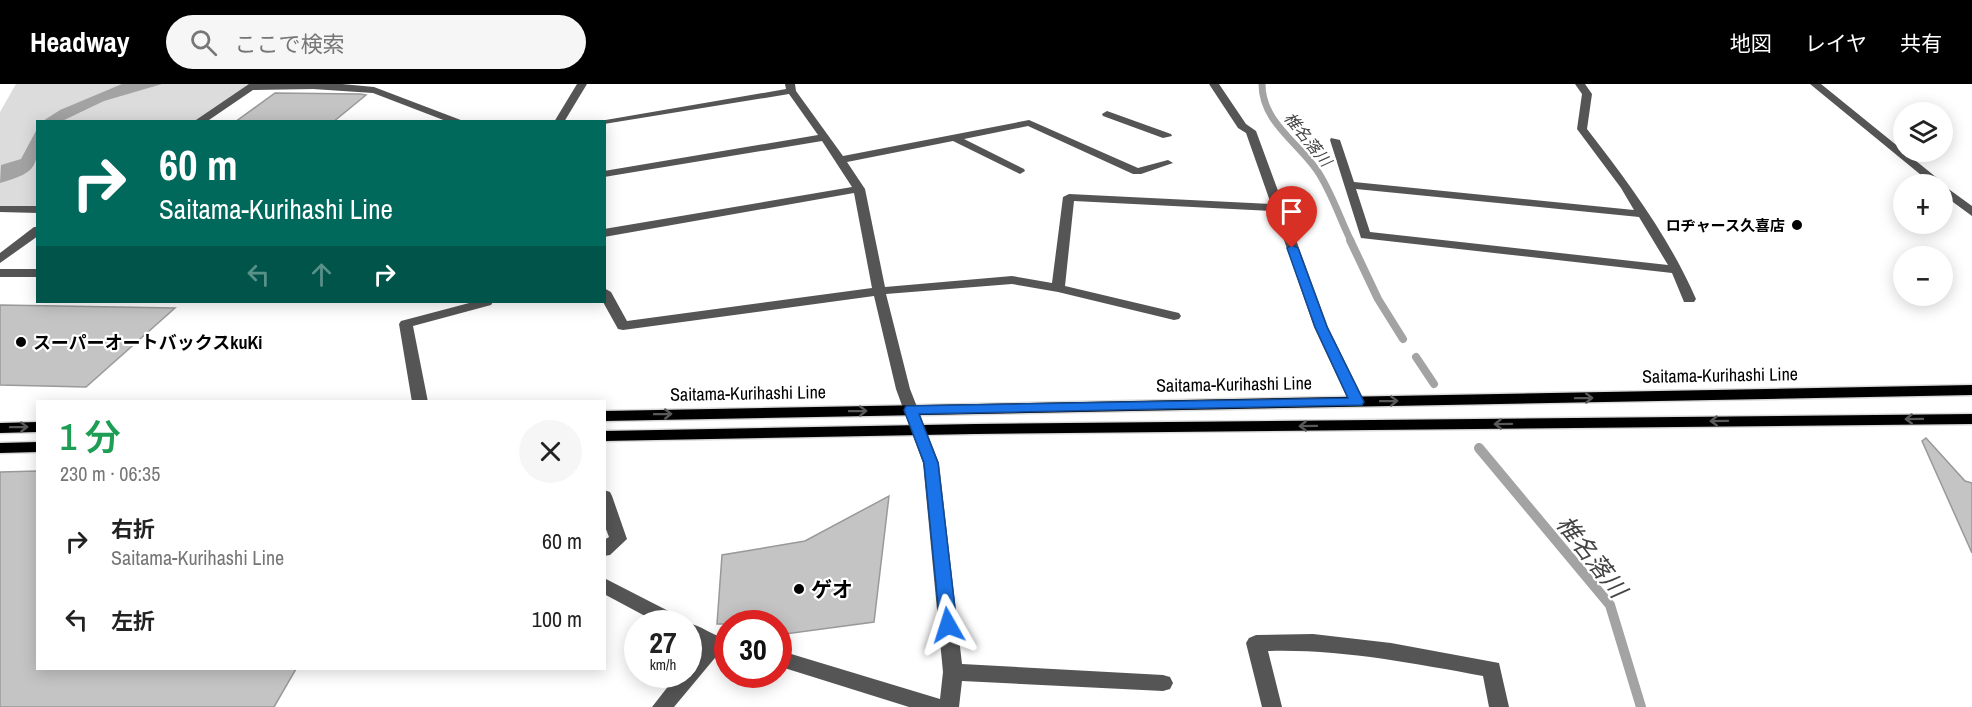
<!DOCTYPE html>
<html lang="ja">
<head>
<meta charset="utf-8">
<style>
  :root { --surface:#fff; --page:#f6f6f6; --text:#222; --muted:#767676; --accent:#000 }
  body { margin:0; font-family:"Archivo Narrow","Noto Sans JP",sans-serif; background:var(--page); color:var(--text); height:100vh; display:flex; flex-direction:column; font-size:22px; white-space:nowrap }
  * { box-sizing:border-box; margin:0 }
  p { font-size:20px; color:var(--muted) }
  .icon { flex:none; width:33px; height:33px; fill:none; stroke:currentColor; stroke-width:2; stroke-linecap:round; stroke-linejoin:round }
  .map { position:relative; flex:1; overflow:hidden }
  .panel { position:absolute; left:36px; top:316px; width:570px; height:270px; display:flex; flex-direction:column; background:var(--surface); border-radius:0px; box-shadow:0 3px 15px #0003 }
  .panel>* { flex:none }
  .top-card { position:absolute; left:36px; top:36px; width:570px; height:183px; border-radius:0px; box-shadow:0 3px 15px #0003; background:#00695c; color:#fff; overflow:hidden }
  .fabs { position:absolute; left:1893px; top:18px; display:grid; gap:12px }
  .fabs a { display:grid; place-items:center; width:60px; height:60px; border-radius:50%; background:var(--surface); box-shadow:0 3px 15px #0003; font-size:30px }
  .speed { position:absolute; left:624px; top:526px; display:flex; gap:12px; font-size:30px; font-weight:700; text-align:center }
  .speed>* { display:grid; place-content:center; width:78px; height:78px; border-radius:50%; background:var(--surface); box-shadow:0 3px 15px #0003; line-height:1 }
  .speed small { font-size:15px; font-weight:400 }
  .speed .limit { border:9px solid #d22; background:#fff; color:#111 }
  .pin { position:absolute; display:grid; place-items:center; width:51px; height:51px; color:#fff; margin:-62px -26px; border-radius:50% 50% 50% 0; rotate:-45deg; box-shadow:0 0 6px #0007 }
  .pin .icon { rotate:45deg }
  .me { position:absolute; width:66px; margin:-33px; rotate:354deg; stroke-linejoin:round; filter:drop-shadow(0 0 4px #0008) }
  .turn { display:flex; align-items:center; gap:21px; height:126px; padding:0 24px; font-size:27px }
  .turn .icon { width:78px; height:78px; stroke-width:2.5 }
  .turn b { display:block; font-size:42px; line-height:51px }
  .lanes { display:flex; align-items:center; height:57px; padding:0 24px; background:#0003; justify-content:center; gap:30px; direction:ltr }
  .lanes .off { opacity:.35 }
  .round { display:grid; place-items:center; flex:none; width:63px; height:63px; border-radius:32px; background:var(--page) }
  .head { display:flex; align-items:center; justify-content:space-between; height:102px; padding:0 24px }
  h1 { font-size:36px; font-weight:600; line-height:45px; color:#1e9e55 }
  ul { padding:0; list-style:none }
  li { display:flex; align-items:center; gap:18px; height:78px; padding:0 24px }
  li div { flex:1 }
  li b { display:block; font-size:22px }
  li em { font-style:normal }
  header { display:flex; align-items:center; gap:36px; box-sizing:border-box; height:84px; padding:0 30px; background:var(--accent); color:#fff }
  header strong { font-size:28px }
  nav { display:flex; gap:33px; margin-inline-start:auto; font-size:21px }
  .search { width:420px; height:54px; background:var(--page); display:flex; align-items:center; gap:15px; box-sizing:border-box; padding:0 21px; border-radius:33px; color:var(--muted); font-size:22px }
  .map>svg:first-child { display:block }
</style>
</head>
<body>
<header>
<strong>Headway</strong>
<div class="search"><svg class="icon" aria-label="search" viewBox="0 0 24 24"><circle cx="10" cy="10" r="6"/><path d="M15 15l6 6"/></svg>ここで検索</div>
<nav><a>地図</a><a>レイヤ</a><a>共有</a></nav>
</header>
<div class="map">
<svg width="1972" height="623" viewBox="0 0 1972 623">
  <rect width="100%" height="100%" fill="#fff"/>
  <polygon fill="#dcdcdc" points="16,0 255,0 198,37 38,38 37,126 0,125 0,28"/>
  <g fill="#a3a3a3">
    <polygon points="122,0 162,0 104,17 62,37 43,37 60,26"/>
    <path d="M 37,45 C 38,82 39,88 0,99 L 1,81 L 21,75 Z"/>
  </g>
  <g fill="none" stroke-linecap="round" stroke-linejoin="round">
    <path stroke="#a3a3a3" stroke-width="7" d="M 1262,0 C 1262,37 1296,57 1316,85 C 1330,104 1340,135 1351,157"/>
    <g stroke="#a3a3a3" stroke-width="8">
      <polyline points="1350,156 1378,215 1403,255"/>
      <polyline points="1416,273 1434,300"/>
    </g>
    <polyline stroke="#a3a3a3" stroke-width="10" points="1479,364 1610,521 1641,623"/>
  </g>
  <g fill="#c4c4c4" stroke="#999" stroke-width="1.5">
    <polygon points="275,9 360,10 366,11 333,38 235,38"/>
    <polygon points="0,221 175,224 86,303 0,301"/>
    <polygon points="1926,354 1965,397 1972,399 1972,469 1922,357"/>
    <polygon points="38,387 38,585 296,585 274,623 0,623 0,388"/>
    <polygon points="889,412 874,538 778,551 778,540 717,540 722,471 805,457"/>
  </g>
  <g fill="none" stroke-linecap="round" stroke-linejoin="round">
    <defs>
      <g id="major">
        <polygon points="1972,301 1972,311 604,337 604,327"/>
        <polygon points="1972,330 1972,340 975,350 604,357 604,347 975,340"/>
        <polygon points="38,338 38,348 0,349 0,339"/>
        <polygon points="38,358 38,368 0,369 0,359"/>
      </g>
    </defs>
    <use href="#major" stroke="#dbdbdb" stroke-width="3"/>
    <g fill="#555" fill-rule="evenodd">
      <polygon points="249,0 342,0 374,3 466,38 446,37 373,9 313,5 253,6 206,38 193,38"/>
      <polygon points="577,0 587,0 564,38 554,38"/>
      <polygon points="785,0 795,0 796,7 843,72 1029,36 1138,84 1168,76 1173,79 1141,90 1133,90 1028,42 964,55 1024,85 1025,87 1020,90 953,57 847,78 865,105 885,203 1012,192 1052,199 1063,113 1069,110 1271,120 1246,49 1238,44 1209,0 1219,0 1246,40 1256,47 1328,243 1365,318 1362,321 1352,321 1349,318 1314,243 1274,127 1074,117 1065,202 1179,229 1181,232 1179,235 1174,236 1058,208 1012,200 886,210 910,305 939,379 962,580 1163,591 1170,593 1173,599 1170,605 1163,607 962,597 959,623 909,623 778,582 778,566 940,615 943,588 923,379 896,305 874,212 623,246 618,245 603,218 604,218 604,204 611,208 627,237 872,204 854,109 604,153 604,145 852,103 822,57 604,93 604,87 818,51 789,10 604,40 604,38 594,38 786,5"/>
      <path d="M 1575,0 L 1585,0 L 1592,10 L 1587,45 C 1628,98 1669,153 1696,215 L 1694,218 L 1684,218 L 1672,189 L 1361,154 L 1330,56 L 1331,54 L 1340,56 L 1354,98 L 1634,126 L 1621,104 L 1577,45 L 1582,10 ZM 1356,105 L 1639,133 L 1668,181 L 1370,148 Z"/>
      <polygon points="1810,0 1821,0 1942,98 1943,101 1972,122 1972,132 1942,110 1942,100 1932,100"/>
      <polygon points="1107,27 1171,50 1172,52 1163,54 1103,32 1102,30"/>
      <polygon points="0,122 38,122 38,129 0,128"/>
      <polygon points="34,143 38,143 38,152 0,179 0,169"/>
      <rect x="0" y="185" width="38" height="8"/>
      <polygon points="473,218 493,218 491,221 413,242 428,318 412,318 399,240 401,237"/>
      <polygon points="604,406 610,408 612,412 627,455 610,471 604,472 604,456 609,453 604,440"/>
      <path d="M 604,494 L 684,535 L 686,539 C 701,540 713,553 728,555 L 728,571 L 719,569 L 674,623 L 652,623 L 677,591 L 688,591 L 688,578 L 702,563 L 688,555 L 688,540 L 660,540 L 604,510 Z"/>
      <path d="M 1313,550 L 1391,559 L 1499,579 L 1509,623 L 1489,623 L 1483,592 C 1411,579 1341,565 1268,567 L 1282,623 L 1262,623 L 1246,559 L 1249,554 L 1256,551 Z"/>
    </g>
    <use href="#major" fill="#000" fill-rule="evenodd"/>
  </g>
  <defs><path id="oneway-shaft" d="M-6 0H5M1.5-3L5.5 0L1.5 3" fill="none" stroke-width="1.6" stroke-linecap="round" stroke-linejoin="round" transform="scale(1.5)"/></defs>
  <g stroke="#595959">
    <use href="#oneway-shaft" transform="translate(1584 314) rotate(-1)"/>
    <use href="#oneway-shaft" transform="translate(1389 317) rotate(-1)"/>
    <use href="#oneway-shaft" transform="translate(858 327) rotate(-1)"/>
    <use href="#oneway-shaft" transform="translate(663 330) rotate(-1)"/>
    <use href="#oneway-shaft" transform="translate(1914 335) rotate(179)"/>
    <use href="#oneway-shaft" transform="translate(1719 337) rotate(179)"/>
    <use href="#oneway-shaft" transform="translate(1503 340) rotate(179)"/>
    <use href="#oneway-shaft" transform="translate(1308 342) rotate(179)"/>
    <use href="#oneway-shaft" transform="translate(19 343) rotate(-1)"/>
  </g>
  <polygon fill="#1a73e8" stroke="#114b97" stroke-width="1.5" points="1292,161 1298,164 1327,243 1364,318 1362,321 919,330 938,379 957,541 954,546 948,548 942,546 940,541 924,379 904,326 906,322 1348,314 1315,243 1287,164"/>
  <g fill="#000" stroke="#fff" stroke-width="2">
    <circle cx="1797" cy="141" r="6"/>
    <circle cx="21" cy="258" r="6"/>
    <circle cx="799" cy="505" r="6"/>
  </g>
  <g text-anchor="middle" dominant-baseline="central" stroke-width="4.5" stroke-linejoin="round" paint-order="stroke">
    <g font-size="15" font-weight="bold" fill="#000" stroke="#fff" text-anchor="end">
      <text x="1785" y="141">ロヂャース久喜店</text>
    </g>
    <g font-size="16" font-style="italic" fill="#444" stroke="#fff">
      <text transform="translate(1308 55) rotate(51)">椎名落川</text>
    </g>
    <g font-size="18" font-weight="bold" fill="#000" stroke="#fff" text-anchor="start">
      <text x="33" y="258">スーパーオートバックスkuKi</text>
    </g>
    <g font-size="18" fill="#000" stroke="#fff">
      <text transform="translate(1720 291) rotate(-1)">Saitama-Kurihashi Line</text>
      <text transform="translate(1234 300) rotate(-1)">Saitama-Kurihashi Line</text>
      <text transform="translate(748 309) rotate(-1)">Saitama-Kurihashi Line</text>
    </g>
    <g font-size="21" font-weight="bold" fill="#000" stroke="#fff" text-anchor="start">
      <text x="811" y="505">ゲオ</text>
    </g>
    <g font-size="24" font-style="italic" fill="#444" stroke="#fff">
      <text transform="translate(1592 472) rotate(52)">椎名落川</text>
    </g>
  </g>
</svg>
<div class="fabs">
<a><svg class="icon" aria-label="layers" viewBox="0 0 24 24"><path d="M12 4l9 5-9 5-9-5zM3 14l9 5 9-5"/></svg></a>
<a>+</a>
<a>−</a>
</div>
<div class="speed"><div>27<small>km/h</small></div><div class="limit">30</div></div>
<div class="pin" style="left:1292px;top:164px;background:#d93025"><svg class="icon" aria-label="arrive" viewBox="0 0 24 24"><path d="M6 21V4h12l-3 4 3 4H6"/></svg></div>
<svg class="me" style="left:948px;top:541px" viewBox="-20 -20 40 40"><path d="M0-17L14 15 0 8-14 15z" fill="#1a73e8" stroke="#fff" stroke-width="4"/></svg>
<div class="top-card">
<div class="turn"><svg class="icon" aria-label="right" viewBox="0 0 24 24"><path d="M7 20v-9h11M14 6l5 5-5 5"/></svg><div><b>60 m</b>Saitama-Kurihashi Line</div></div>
<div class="lanes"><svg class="icon off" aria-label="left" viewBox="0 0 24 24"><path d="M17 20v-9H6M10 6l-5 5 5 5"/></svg><svg class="icon off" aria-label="ahead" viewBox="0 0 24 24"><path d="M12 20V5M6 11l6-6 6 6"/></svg><svg class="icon" aria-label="right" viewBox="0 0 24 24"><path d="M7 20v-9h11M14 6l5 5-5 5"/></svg></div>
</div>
<section class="panel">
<div class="head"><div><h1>1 分</h1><p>230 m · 06:35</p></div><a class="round"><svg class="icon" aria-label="close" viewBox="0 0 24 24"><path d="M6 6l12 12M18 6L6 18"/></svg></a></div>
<ul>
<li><svg class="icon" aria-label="right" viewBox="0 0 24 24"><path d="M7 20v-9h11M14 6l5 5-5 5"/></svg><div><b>右折</b><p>Saitama-Kurihashi Line</p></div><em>60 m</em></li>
<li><svg class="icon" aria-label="left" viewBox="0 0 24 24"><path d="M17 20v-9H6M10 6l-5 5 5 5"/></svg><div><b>左折</b></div><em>100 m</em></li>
</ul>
</section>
</div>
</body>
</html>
